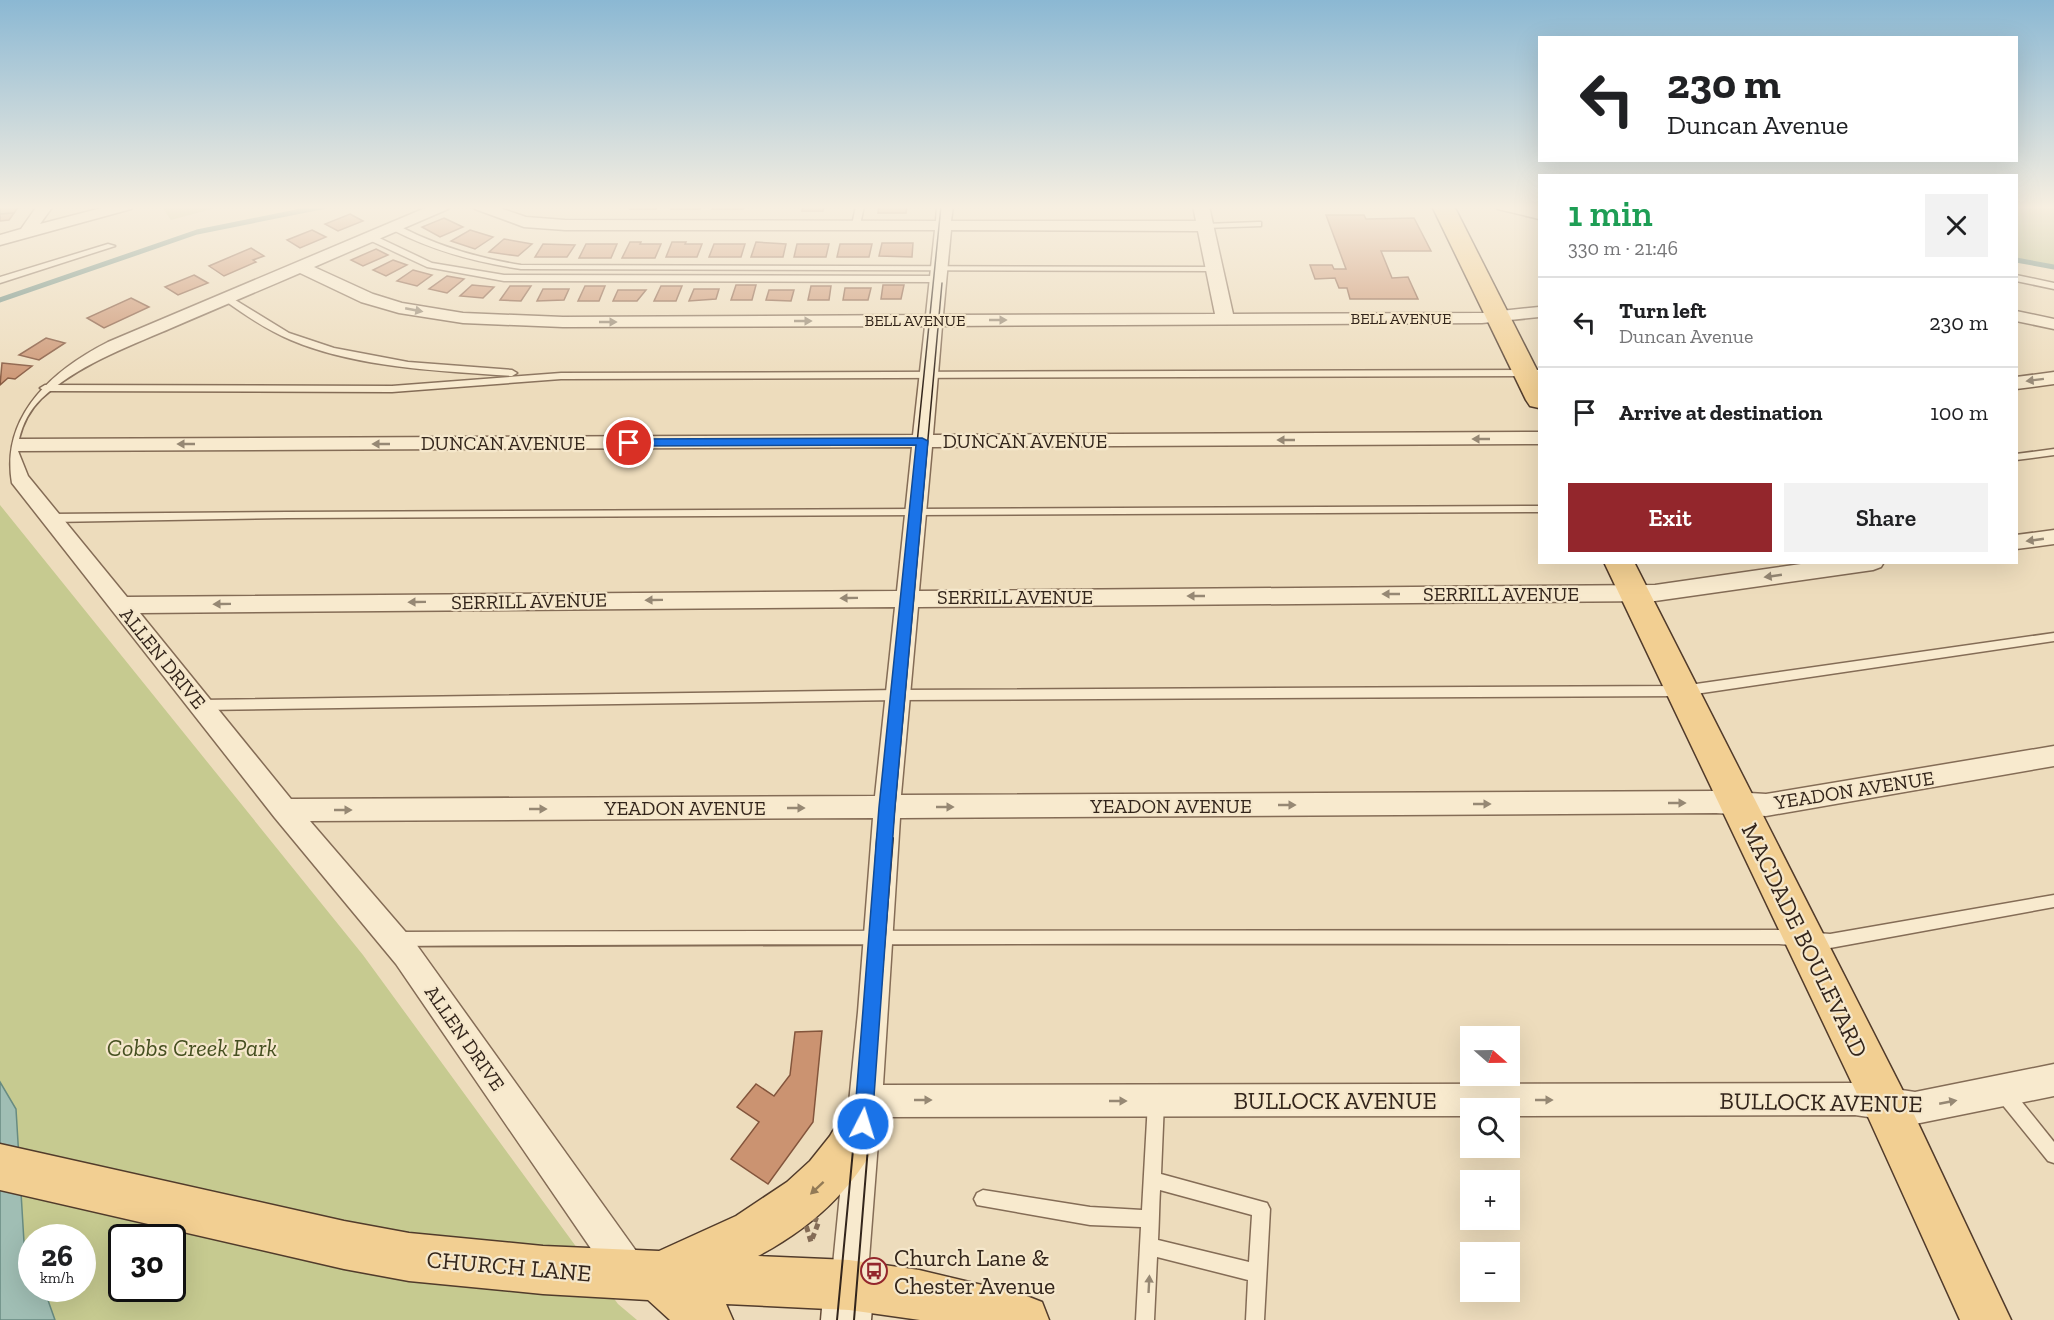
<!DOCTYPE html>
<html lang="en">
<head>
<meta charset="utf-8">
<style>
  :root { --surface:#fff; --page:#f2f2f2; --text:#202124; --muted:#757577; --line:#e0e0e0; --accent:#93262c }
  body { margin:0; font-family:"Zilla Slab",serif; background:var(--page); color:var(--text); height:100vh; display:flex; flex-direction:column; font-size:22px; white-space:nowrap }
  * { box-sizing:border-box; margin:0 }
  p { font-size:20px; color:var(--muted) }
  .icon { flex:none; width:33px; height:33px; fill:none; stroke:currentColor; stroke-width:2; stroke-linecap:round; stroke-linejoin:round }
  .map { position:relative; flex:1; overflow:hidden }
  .details { position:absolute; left:1538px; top:174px; width:480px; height:390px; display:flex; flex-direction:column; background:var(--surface); border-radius:0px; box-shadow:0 6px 24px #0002 }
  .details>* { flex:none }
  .hud { position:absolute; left:1538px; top:36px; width:480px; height:126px; border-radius:0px; box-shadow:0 6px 24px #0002; background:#fff; color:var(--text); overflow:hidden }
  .needle { width:39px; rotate:110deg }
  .controls { position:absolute; left:1460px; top:1026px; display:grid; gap:12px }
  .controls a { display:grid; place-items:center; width:60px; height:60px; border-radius:0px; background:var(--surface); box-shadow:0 6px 24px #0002; font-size:30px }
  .speed { position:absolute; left:18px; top:1224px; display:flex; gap:12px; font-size:30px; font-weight:700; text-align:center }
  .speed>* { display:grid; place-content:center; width:78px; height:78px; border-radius:50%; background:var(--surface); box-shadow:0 6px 24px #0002; line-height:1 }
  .speed small { font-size:15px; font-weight:400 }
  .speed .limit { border:3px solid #111; border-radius:9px; background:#fff; color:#111 }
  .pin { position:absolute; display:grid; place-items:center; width:51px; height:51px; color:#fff; margin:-26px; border:3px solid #fff; border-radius:50%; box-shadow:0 2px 6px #0007 }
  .me { position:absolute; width:66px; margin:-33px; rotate:5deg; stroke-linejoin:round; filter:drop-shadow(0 0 4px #0008) }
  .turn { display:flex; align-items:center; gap:21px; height:126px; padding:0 30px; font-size:27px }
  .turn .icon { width:78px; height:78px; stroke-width:2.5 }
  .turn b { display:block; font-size:42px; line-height:51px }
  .round { display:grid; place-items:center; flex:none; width:63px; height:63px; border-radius:0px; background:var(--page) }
  .headline { display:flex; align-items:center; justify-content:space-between; height:102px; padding:0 30px }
  h1 { font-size:36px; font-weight:600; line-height:45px; color:#1e9e55 }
  .action { display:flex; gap:12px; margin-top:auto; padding:12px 30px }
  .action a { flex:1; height:69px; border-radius:0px; background:var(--accent); color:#fff; font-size:24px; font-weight:600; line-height:69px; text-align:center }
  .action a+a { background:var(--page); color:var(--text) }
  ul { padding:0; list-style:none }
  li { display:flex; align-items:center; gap:18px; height:90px; padding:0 30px; border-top:2px solid var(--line) }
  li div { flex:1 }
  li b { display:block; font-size:22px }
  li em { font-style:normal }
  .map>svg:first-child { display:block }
</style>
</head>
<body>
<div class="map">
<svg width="2054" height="1320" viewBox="0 0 2054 1320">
  <rect width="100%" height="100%" fill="#eddcbc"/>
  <g fill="#c6ca90" fill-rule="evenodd">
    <polygon points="161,206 223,206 171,220"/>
    <path d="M 0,505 L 363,955 L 618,1304 L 637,1320 L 0,1320 ZM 32,1238 L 82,1238 L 82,1288 L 32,1288 ZM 122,1238 L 172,1238 L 172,1288 L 122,1288 Z"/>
  </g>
  <polygon fill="#bbbf90" points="2016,206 2054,206 2054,268 2016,261"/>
  <polygon fill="#a0beb4" stroke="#688b81" stroke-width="1.5" points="0,1082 16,1109 24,1242 31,1258 32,1288 44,1289 55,1320 0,1320"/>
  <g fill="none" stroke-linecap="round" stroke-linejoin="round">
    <g stroke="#688b81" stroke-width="5">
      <polyline points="2016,260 2054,267"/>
      <polyline points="0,300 197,232 326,206"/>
    </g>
  </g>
  <g fill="#cb9371" stroke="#83553c" stroke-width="1.5">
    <polygon points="19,206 14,213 0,214 0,207"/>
    <polygon points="631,206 658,206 656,209 630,209"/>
    <polygon points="672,206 701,206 700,209 671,209"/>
    <polygon points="713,206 744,206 743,209 712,209"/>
    <polygon points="803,206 824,206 823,211 802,211"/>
    <polygon points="879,206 907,206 906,213 878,213"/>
    <polygon points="14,213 9,220 0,221 0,214"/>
    <polygon points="350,214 363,221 338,231 325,224"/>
    <polygon points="1326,215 1364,215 1366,219 1414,218 1431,251 1381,251 1392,278 1408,277 1418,299 1350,299 1347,288 1339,288 1335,278 1315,279 1310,265 1332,265 1334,269 1346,269"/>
    <polygon points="444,218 463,227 440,237 422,227"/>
    <polygon points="312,230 326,237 300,248 287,240"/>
    <polygon points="470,230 493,237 475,249 451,241"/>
    <polygon points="504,239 532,244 518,256 489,252"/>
    <polygon points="630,242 641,242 640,244 661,244 655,258 622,258"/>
    <polygon points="672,242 686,242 685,244 702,244 697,257 666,257"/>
    <polygon points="756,242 786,244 783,257 751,257"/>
    <polygon points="882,243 913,243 912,257 879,256"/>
    <polygon points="543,244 575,245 567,257 535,257"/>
    <polygon points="586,244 617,244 611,258 579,258"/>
    <polygon points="714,244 745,244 741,257 709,257"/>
    <polygon points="797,244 829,244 826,257 794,257"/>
    <polygon points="840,244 872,244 869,257 837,257"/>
    <polygon points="251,248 264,256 253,260 256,262 224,276 209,266"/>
    <polygon points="376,249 388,255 363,266 351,260"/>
    <polygon points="393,260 407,265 386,276 373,270"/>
    <polygon points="413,270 432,275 417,286 397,281"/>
    <polygon points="194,275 208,283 178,295 165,287"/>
    <polygon points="447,276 464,279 447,293 429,289"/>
    <polygon points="472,285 494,287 483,298 460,296"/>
    <polygon points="736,285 756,285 752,300 731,300"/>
    <polygon points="883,285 904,285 901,299 881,299"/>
    <polygon points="510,286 531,286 521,301 500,300"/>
    <polygon points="585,286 605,286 599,301 578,301"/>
    <polygon points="661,286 682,286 676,301 654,301"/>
    <polygon points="811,286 831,286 829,300 808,300"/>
    <polygon points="845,288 871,288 868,300 843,300"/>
    <polygon points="543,289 569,289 564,300 537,301"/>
    <polygon points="694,289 719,289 716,299 689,301"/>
    <polygon points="618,290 646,290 637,301 613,301"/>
    <polygon points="769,290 794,290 791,301 766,300"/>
    <polygon points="131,298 149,307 104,328 87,318"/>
    <polygon points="46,338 65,343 39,360 19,355"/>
    <polygon points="2,363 32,366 15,379 8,378 0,385"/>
    <polygon points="822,1031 813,1122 768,1184 731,1159 759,1122 737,1107 756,1084 774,1096 790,1075 795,1032"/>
  </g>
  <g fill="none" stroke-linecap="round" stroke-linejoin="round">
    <defs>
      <g id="lane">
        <polygon points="856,206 864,206 860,225 856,227 852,225"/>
        <polygon points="1258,222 1261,222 1261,226 1205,228 1201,226 1205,224"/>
        <path d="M 391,225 L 397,225 C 437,246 477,258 521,265 L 1215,267 L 1219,269 L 1215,271 L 521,269 C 475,262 433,251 391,229 Z"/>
        <polygon points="367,235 373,235 432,263 504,275 938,276 942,279 938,282 504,281 427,267 367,239"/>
        <polygon points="108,244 115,246 0,283 0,277"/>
        <polygon points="2016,275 2054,283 2054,289 2016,281"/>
        <path d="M 227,295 L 289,333 L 334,348 L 408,362 L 512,370 L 517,373 L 512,376 C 441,371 357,368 291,340 C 267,330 245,315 224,300 L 223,298 Z"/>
        <polygon points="1539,370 1539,376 561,379 392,392 45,391 40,388 45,385 392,386 561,373"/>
        <polygon points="2054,449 2054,455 2016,460 2016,454"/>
        <polygon points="1539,506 1539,512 288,518 51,522 46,518 51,514 288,512"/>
        <polygon points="2054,633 2054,641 1682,696 898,700 201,710 197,708 195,705 197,702 201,700 898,690 1682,686"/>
        <path d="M 2054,895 L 2054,907 L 1830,948 L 1779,944 C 1319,944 858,943 398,946 L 393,944 L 391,939 L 393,934 L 398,932 C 858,930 1319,931 1779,930 L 1830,934 Z"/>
        <polygon points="2003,1084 2009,1086 2054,1142 2054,1163 2048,1161 1997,1098 1995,1092 1997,1086"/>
        <path d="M 1156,1094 L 1162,1096 L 1164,1102 L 1161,1174 L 1267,1203 L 1270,1209 L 1264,1320 L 1246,1320 L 1248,1280 L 1157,1257 L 1154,1320 L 1136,1320 L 1141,1227 L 1090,1225 L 977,1205 L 974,1199 L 977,1193 L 983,1190 L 1090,1207 L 1142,1210 L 1148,1102 L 1150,1096 ZM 1160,1190 L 1252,1215 L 1249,1262 L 1158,1240 C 1159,1223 1159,1208 1160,1190 Z"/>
      </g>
      <g id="street">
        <polygon points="37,206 53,206 40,224 109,206 134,206 131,209 0,245 0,235 21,229"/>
        <path d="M 430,206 L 451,206 L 448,209 L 314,267 L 373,294 L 402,303 L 463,313 L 563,317 L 926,315 L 935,230 L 565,230 L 524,227 L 475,209 L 472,206 L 494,206 L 526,217 L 565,220 L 936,221 L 937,206 L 953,206 L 951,221 L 1196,221 L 1193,206 L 1209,206 L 1233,314 L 1482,313 L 1539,307 L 1539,317 L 1482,323 L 942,326 L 933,435 L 1539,432 L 1539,444 L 932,447 L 919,591 L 1655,585 L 1815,562 L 1884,562 L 1881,567 L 1873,570 L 1655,601 L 918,607 L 901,795 L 1716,791 L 1766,794 L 2054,746 L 2054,766 L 1766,816 L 1716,813 L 900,818 L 883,1085 L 1855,1083 L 1915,1092 L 2054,1064 L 2054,1096 L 1915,1124 L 1855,1115 L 1509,1116 L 1509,1108 L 1470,1108 L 1470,1116 L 880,1117 L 867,1285 L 862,1298 L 849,1303 L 836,1298 L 831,1285 L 858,1012 L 873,818 L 310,821 L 416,944 L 644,1262 L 649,1275 L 644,1288 L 631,1293 L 618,1288 L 396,964 L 275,818 L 12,483 C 0,413 57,368 108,342 ZM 951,230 L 1198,231 L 1215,314 L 943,315 ZM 300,273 L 361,302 L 399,313 L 463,323 L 563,327 L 925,326 L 913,435 L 19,439 C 23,423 29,411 41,399 C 76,366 125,348 169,329 C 213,310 256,292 300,273 ZM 912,447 L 897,591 L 127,597 L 28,476 L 18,451 ZM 895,607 L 875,796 L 291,799 L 140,613 Z"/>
        <polygon points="1495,206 1524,206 1539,209 1539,219 1498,209"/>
        <polygon points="2016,311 2054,319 2054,329 2016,321"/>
        <polygon points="2054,372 2054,384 2016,389 2016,377"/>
        <polygon points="2054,530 2054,544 2016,549 2016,535"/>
      </g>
      <polygon id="secondary" points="849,1260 866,1268 874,1285 871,1320 821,1320 824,1285 832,1268"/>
      <g id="primary">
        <polygon points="1432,206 1454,206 1539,374 1539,408 1530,406 1526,400"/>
        <polygon points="1604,562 1634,562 1901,1087 2011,1320 1960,1320 1869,1119"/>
        <path d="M 863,1100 L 879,1107 L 886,1123 C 860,1184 815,1226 758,1256 L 849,1260 L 919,1270 L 1024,1295 L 1042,1302 L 1049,1320 L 920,1320 L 849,1310 L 726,1304 L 733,1320 L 670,1320 L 648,1300 L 543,1294 L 409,1281 L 344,1269 L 0,1190 L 0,1144 L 344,1221 L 409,1233 L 543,1246 L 659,1251 L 736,1216 L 787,1182 L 810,1161 L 830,1136 L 847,1107 Z"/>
      </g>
    </defs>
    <use href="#lane" stroke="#846c56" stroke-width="3"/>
    <use href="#street" stroke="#846c56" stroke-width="3"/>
    <use href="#secondary" stroke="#664d39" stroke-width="3"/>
    <use href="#primary" stroke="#513b2b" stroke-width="3"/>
    <polygon stroke="#846c56" stroke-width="5" stroke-dasharray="6 4" stroke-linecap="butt" points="803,1215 819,1221 811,1242"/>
    <use href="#lane" fill="#f8eace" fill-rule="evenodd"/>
    <use href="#street" fill="#f8eace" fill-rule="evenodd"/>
    <use href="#secondary" fill="#f8eace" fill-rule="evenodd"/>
    <use href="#primary" fill="#f2cf92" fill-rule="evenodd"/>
    <g stroke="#33251b" stroke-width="1.5">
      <polyline points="877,839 941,206"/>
      <polyline points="892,839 942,283"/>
    </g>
    <g stroke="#33251b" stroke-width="2">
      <polyline points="837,1320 866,1012 877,838"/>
      <polyline points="854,1320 893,838"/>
    </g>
  </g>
  <defs><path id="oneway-solid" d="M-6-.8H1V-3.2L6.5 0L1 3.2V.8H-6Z" transform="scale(1.5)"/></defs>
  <g fill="#968874">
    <use href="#oneway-solid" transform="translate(414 310) rotate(11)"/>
    <use href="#oneway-solid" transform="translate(998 320)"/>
    <use href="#oneway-solid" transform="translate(803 321)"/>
    <use href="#oneway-solid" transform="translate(608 322)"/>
    <use href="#oneway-solid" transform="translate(2035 380) rotate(173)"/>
    <use href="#oneway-solid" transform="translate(1481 439) rotate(180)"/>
    <use href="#oneway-solid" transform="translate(1286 440) rotate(180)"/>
    <use href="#oneway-solid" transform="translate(186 444) rotate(180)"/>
    <use href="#oneway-solid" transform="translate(381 444) rotate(180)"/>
    <use href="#oneway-solid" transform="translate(2035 540) rotate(172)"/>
    <use href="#oneway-solid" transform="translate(1773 576) rotate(172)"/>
    <use href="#oneway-solid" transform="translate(1391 594) rotate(180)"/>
    <use href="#oneway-solid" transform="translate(1196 596) rotate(180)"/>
    <use href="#oneway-solid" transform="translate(849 598) rotate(179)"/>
    <use href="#oneway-solid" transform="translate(654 600) rotate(179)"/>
    <use href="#oneway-solid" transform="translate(417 602) rotate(179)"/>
    <use href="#oneway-solid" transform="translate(222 604) rotate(179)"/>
    <use href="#oneway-solid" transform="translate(1677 803)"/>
    <use href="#oneway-solid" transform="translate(1482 804)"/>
    <use href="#oneway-solid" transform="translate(1287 805)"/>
    <use href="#oneway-solid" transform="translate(945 807)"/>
    <use href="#oneway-solid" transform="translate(796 808)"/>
    <use href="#oneway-solid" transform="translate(538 809)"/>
    <use href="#oneway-solid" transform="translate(343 810)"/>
    <use href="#oneway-solid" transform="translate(923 1100)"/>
    <use href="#oneway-solid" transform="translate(1544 1100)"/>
    <use href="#oneway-solid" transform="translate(1118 1101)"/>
    <use href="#oneway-solid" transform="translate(1948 1102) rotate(-11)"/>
    <use href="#oneway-solid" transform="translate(1149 1284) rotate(-87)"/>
  </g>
  <use fill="#927a56" href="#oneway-solid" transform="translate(817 1188) rotate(137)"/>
  <linearGradient id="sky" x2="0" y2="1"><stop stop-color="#8bb8d3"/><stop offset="0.53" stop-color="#f7efe1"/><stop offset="1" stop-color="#f7efe1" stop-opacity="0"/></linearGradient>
  <rect width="2054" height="391" fill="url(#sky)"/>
  <polygon fill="#1a73e8" stroke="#114b97" stroke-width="1.5" points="922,438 928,441 895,807 872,1124 870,1130 863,1133 857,1130 854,1124 879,807 916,445 629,446 623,443 629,439"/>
  <defs>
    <symbol id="bus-ring" viewBox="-11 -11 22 22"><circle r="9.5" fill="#f5e7cb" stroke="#93262c" stroke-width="1.5"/><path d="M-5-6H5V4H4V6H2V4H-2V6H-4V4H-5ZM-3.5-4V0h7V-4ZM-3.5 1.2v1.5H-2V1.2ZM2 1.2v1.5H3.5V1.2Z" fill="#93262c"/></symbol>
  </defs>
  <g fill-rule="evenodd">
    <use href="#bus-ring" x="859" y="1256" width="30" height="30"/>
  </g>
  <g text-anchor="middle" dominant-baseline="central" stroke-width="4.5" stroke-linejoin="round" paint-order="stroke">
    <g font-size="16" fill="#33251b" stroke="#f5e7cb">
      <text x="1401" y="318">BELL AVENUE</text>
      <text x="915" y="320">BELL AVENUE</text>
    </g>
    <g font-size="20" fill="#33251b" stroke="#f5e7cb">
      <text x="1025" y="441">DUNCAN AVENUE</text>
      <text x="503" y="443">DUNCAN AVENUE</text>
      <text x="1501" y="594">SERRILL AVENUE</text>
      <text x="1015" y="597">SERRILL AVENUE</text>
      <text transform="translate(529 601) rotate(-1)">SERRILL AVENUE</text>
      <text transform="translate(163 658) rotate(51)">ALLEN DRIVE</text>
      <text transform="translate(1854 790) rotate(-9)">YEADON AVENUE</text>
      <text x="1171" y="806">YEADON AVENUE</text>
      <text x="685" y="808">YEADON AVENUE</text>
      <text transform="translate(465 1038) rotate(55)">ALLEN DRIVE</text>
    </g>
    <g font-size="24" fill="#33251b" stroke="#f5e7cb">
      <text transform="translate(1805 940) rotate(64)">MACDADE BOULEVARD</text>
      <text x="1335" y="1100">BULLOCK AVENUE</text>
      <text transform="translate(1821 1102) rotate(1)">BULLOCK AVENUE</text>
      <text transform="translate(509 1266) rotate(5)">CHURCH LANE</text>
    </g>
    <g font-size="24" font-style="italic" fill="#465021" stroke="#f5e7cb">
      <text x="192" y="1047">Cobbs Creek Park</text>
    </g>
    <g font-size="24" fill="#33251b" stroke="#f5e7cb" text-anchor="start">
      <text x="894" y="1257">Church Lane &amp;<tspan x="894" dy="28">Chester Avenue</tspan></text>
    </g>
  </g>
</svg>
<div class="controls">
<a><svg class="needle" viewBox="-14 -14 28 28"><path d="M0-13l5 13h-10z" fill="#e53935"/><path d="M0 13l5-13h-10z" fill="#757577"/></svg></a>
<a><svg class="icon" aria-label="search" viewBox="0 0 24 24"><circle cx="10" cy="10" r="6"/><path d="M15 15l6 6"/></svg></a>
<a>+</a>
<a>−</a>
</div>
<div class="speed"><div>26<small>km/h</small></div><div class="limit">30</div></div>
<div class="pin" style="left:629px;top:443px;background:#d93025"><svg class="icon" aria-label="arrive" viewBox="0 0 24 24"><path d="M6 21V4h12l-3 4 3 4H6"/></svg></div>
<svg class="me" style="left:863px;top:1124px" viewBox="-20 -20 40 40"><circle r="17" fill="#1a73e8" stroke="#fff" stroke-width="3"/><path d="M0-11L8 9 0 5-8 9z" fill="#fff"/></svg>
<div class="hud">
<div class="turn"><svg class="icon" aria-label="left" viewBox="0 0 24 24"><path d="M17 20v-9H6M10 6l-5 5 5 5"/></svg><div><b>230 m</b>Duncan Avenue</div></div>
</div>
<section class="details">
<div class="headline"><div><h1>1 min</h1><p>330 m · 21:46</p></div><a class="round"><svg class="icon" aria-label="close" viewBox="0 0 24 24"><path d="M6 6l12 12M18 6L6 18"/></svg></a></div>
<ul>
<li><svg class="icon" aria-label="left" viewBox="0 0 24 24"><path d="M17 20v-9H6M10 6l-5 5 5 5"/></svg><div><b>Turn left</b><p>Duncan Avenue</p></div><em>230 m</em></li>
<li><svg class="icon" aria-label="arrive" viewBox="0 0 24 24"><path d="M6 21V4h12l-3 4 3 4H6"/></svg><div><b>Arrive at destination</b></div><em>100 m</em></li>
</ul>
<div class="action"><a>Exit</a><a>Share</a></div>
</section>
</div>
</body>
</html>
